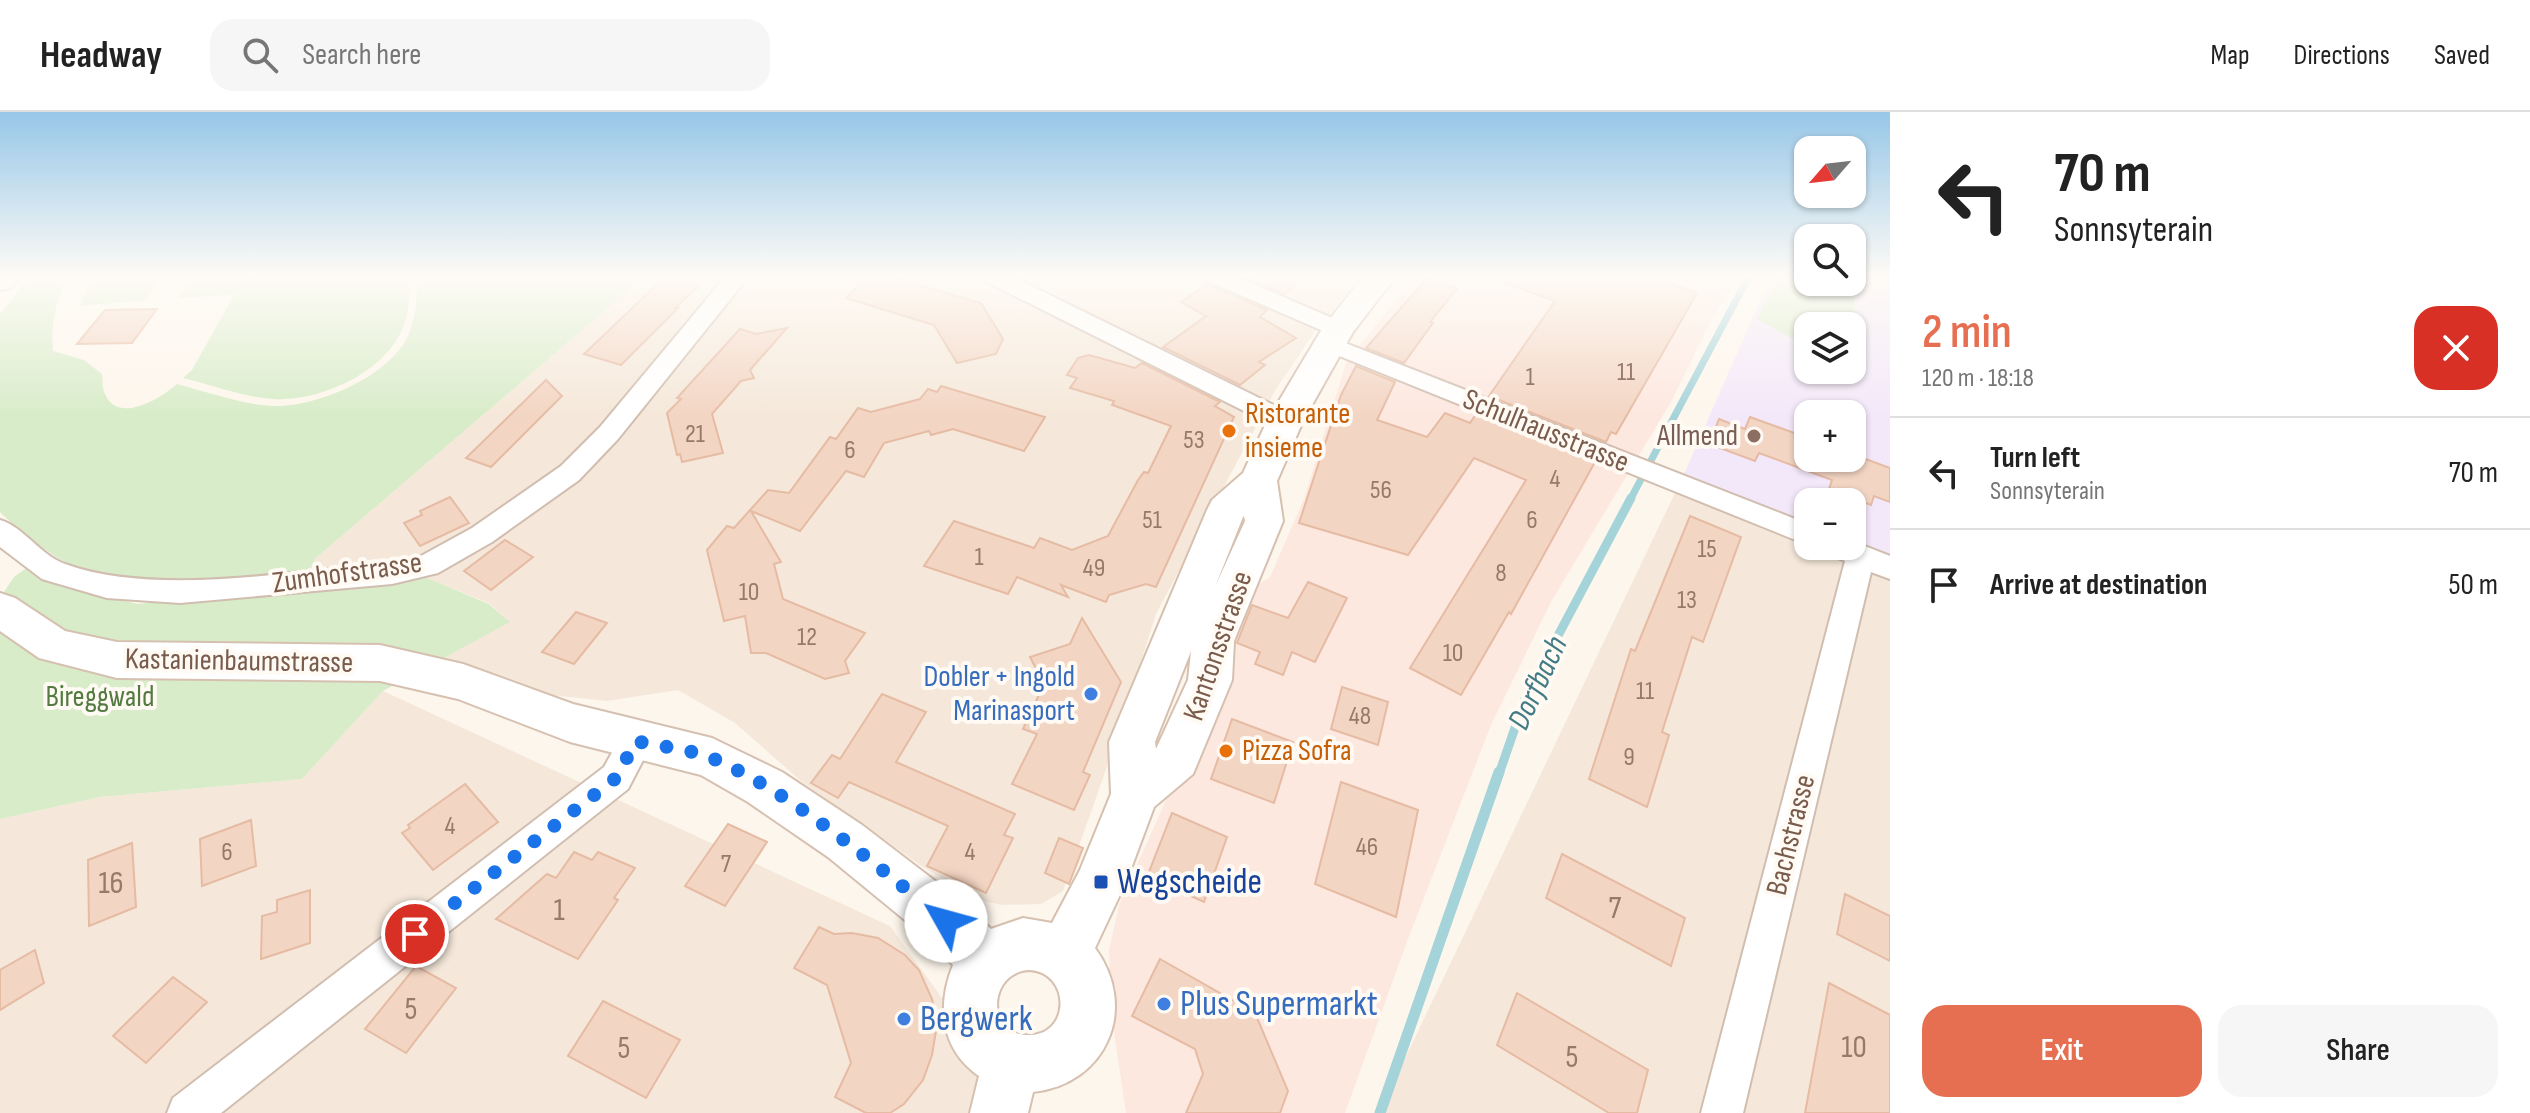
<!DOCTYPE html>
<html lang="en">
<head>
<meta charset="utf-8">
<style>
  :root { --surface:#fff; --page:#f6f6f6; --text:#222; --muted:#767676; --line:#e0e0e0; --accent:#e76f51 }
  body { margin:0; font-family:"Sofia Sans Condensed",sans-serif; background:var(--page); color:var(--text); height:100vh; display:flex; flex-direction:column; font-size:30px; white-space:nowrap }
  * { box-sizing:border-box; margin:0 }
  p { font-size:26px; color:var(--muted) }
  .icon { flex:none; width:44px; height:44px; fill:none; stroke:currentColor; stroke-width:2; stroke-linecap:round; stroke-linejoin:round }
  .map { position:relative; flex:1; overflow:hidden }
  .side { display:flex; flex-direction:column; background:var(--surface); width:640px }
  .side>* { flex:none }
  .top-card { background:#fff; color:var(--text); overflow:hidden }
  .needle { width:52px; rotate:242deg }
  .buttons { position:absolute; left:1794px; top:24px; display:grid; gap:16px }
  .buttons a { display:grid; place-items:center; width:72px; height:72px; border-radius:16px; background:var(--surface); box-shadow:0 2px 6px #0004; font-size:40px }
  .pin { position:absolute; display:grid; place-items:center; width:68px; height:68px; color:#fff; margin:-34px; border:4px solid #fff; border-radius:50%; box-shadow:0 2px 8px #0007 }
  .me { position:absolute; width:88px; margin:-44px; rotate:308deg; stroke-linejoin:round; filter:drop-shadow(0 0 6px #0008) }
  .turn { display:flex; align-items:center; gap:28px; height:168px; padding:0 32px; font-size:36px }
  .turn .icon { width:104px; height:104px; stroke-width:2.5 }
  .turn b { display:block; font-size:56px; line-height:68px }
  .round { display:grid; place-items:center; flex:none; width:84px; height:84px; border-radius:24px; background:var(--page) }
  .summary { display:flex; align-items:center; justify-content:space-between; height:136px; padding:0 32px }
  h1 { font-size:48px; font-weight:600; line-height:60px; color:var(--accent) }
  .button { display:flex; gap:16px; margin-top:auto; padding:16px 32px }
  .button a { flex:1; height:92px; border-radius:24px; background:var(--accent); color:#fff; font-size:32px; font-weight:600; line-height:92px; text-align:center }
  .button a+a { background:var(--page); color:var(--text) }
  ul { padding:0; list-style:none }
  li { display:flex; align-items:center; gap:24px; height:112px; padding:0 32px; border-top:2px solid var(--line) }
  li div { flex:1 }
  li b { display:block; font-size:30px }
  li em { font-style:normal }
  header { display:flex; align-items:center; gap:48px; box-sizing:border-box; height:112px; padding:0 40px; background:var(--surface); border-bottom:2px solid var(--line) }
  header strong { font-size:38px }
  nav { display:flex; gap:44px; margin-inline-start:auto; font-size:28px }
  .search { width:560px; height:72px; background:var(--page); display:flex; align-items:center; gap:20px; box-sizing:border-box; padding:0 28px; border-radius:24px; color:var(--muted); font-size:30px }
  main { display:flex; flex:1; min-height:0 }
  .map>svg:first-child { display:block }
</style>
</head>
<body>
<header>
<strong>Headway</strong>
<div class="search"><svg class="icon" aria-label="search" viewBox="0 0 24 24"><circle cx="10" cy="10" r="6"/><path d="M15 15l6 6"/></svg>Search here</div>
<nav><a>Map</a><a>Directions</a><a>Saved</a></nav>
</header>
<main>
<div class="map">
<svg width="1890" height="1001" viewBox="0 0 1890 1001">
  <rect width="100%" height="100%" fill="#fdf6ec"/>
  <g fill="#f5e8da">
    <polygon points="645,164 1362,164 1316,218 1276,277 1156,502 1114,635 1063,779 1041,792 1002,793 979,788 920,753 801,669 735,611 678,578 607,589 551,583 438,549 509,509 489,491 401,456 306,463 316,446"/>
    <polygon points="1684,362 1808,412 1808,434 1852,434 1890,444 1890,1001 1379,1001"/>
    <polygon points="383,579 890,814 1025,1001 0,1001 0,707 100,685 302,667"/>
  </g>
  <polygon fill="#fde8e0" points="1416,164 1738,164 1706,219 1671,290 1551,490 1491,613 1408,827 1345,1001 1126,1001 1112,907 1109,838 1119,793 1163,695 1243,482 1270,465 1304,387 1347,248"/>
  <path fill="#f3e8fa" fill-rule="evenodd" d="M 1771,164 L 1808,164 L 1808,170 L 1852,170 L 1852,164 L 1890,164 L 1890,444 L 1852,429 L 1852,390 L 1808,390 L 1808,412 L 1684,362 ZM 1808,214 L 1852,214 L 1852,258 L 1808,258 ZM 1808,302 L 1852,302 L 1852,346 L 1808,346 Z"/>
  <g fill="#d8ecc9">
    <path d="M 31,164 L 68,164 C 56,189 50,212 53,239 L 84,248 L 102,262 C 103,268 102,277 105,282 C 118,313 161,286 177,272 C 208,280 240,292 272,294 C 315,296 389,265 408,224 C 417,205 416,184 418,164 L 645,164 L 316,446 L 306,463 C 244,467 137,478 79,457 C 59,450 15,416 0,400 L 0,202 Z"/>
    <polygon points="92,164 164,164 146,188 80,194"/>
    <path d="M 192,164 L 410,164 C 409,180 410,198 404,213 C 387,260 320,290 273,287 C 243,285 212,273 183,266 L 192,258 L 234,183 L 178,186 Z"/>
    <path d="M 1779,164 L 1808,164 L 1808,170 L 1852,169 C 1859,184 1852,195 1855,211 C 1856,218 1860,223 1860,231 L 1852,238 L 1852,214 L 1808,214 L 1808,235 L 1757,207 Z"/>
    <polygon points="28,455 55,472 138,492 336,469 427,466 489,492 510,510 383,579 302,667 100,685 0,707 0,486 14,465"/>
  </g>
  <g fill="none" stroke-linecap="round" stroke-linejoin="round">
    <polyline stroke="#a5d3da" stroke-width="7" points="1630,388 1749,164"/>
    <polyline stroke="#a5d3da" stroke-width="9" points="1499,662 1526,584 1631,386"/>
    <polyline stroke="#a5d3da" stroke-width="11" points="1380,1001 1499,660"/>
  </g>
  <g fill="#f3d5c3" stroke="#e6bba3" stroke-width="2">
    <polygon points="666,164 703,164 693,173 698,175 675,196 678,196 621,253 584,242"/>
    <polygon points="866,164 888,164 981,191 1003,227 996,242 957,251 934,213 846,186"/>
    <polygon points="1252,164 1305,164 1285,182 1249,167"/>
    <polygon points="1495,164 1647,164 1697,181 1616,322 1611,320 1606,330 1489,284 1555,189 1494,167"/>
    <polygon points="1427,166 1457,177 1430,210 1433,211 1404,251 1366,236"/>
    <polygon points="1208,172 1267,198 1260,205 1296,226 1259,250 1265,253 1240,273 1163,235 1206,204 1181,190"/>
    <polygon points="157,197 132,231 77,232 105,198"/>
    <polygon points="787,216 750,258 754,266 741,269 712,302 723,341 682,350 680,342 677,343 667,301 681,287 677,286 740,217 756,222"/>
    <polygon points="1089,243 1135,256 1142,251 1220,290 1215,294 1234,305 1156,475 1146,472 1109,483 1106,490 1061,473 1068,485 1017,465 1008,482 924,454 954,409 1034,436 1040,426 1072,438 1108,424 1138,368 1144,360 1148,361 1171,314 1112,293 1114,289 1070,276 1077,266 1067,263 1078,246"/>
    <polygon points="1356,254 1395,270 1377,308 1427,325 1445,301 1470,311 1476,302 1595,350 1511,502 1509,500 1461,583 1410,556 1526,368 1474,346 1408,443 1299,411 1341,283"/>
    <polygon points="546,268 562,284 491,355 466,346"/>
    <polygon points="941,274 1045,305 1024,339 953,317 931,323 929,319 884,331 864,365 846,359 800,419 751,399 781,450 774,452 783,487 865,521 845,549 849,561 825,567 766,541 751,541 745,504 724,509 707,438 727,414 734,416 768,378 789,381 830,325 836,327 858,296 871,300 920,287 928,277 937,280"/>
    <polygon points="1750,305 1808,326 1808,346 1852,346 1852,342 1890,356 1890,390 1874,384 1871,393 1829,377 1832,368 1759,341 1755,349 1709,332 1719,307 1745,317"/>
    <polygon points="450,385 469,411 420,434 404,411 422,403 420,399"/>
    <polygon points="1690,404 1741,425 1703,530 1692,525 1662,620 1669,623 1647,695 1589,667 1631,537 1635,539"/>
    <polygon points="505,428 533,445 491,478 464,459"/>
    <polygon points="1308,470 1347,486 1315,550 1292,540 1283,563 1255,552 1260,540 1237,531 1252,493 1288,506"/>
    <polygon points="576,500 607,511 574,552 542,540"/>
    <polygon points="1082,506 1121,570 1083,660 1090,663 1074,698 1012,672 1037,622 1023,617 1044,572 1030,545 1070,532"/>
    <polygon points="1342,575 1388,590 1378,633 1331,617"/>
    <polygon points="882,582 926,600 896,650 1015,702 1004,723 1013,726 986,781 927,754 948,714 849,670 838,686 811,671 832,643 840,647"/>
    <polygon points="1232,607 1293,630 1274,691 1211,667"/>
    <polygon points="1341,670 1418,698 1396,805 1315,772"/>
    <polygon points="465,672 498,710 433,758 402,721 410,716 408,713"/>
    <polygon points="1172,701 1227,725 1204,790 1147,765"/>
    <polygon points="251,708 256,754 202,774 200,727"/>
    <polygon points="728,712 767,730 725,794 685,774"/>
    <polygon points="1059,726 1083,736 1069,772 1045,761"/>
    <polygon points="132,731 136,795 89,814 88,748"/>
    <polygon points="574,740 592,748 598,740 635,756 614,786 618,788 578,847 496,807 547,762 556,766"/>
    <polygon points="1562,742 1685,806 1671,854 1546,786"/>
    <polygon points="310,778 310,831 261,847 262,804 277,800 277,788"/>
    <polygon points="1845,782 1890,804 1890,849 1837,822"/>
    <polygon points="819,815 834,822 852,821 878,826 905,843 919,858 932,887 937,913 932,943 923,968 904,992 890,1001 866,1001 835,985 851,951 827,873 794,856"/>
    <polygon points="35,838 44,871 0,898 0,858"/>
    <polygon points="1160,847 1255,901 1288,979 1280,1001 1186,1001 1203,962 1195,937 1132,904"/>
    <polygon points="416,854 456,876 406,941 365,917"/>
    <polygon points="173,865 207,890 146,951 113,924"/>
    <polygon points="1829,871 1890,903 1890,1001 1805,1001"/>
    <polygon points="1517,881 1648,958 1637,1001 1609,1001 1497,933"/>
    <polygon points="603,889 680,928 646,986 568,944"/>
  </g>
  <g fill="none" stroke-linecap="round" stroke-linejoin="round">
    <defs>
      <g id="street">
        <path d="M 726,164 L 749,164 L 618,327 L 579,368 L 492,430 L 438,461 L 392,472 L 180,491 L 107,486 L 52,470 L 42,467 L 0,435 L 0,408 C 24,415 40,443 65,452 C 156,485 295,459 392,450 L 421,444 L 472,416 L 561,354 L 600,315 Z"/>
        <polygon points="982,164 1011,164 1294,303 1298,309 1294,315 1285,317 1276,315 985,169"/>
        <polygon points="1205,164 1235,164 1346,212 1350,217 1346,222 1330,222 1208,169"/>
        <polygon points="1330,225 1808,412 1808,433 1322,237 1318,232 1322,227"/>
        <polygon points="1852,429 1890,444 1890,467 1871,460 1743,1001 1701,1001 1845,449 1826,441 1822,434 1852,434"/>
        <polygon points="636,615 648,619 653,629 628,677 221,1001 167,1001 173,986 604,655 624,619"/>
      </g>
      <g id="secondary">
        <polygon points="0,164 20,164 11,176 0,178"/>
        <path d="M 1364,164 L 1396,164 L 1353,220 L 1303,309 L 1277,369 L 1283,409 L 1234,529 L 1232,568 L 1193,662 L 1154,695 L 1126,770 L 1095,836 C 1139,896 1107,972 1033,980 L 1028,1001 L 970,1001 L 979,964 C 940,937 937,893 953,853 L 928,827 L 828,745 L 748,690 L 701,663 L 570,630 L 458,587 L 380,569 L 117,566 L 39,546 L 0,519 L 0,481 L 15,486 L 65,519 L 117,530 L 380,533 L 463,552 L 573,592 L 712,626 L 782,660 L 862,713 L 964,791 L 991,817 L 1023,806 L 1052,811 L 1080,758 L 1111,682 L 1109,630 L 1207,398 L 1212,388 L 1243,361 L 1267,309 L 1322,217 ZM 1244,404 L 1245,409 L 1215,475 L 1243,405 ZM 1191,539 L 1188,568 L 1156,637 L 1155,630 ZM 1029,858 C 1072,860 1071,926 1026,923 C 985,921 989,860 1029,858 Z"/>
      </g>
    </defs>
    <use href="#street" stroke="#d1beb0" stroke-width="4"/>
    <use href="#secondary" stroke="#d6c0b0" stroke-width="4"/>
    <use href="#street" fill="#fff" fill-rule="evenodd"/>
    <use href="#secondary" fill="#fff" fill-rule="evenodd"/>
  </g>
  <linearGradient id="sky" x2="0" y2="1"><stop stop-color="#97c7e8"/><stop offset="0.54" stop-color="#fefbf6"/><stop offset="1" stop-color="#fefbf6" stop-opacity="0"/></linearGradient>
  <rect width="1890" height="304" fill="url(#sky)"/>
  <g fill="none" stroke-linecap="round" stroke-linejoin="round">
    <path stroke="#1a73e8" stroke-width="14" stroke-dasharray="0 25.2" d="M 415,822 L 616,666 L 636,629 C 661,635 691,637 714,647 C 794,682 878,755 946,809"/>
  </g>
  <g fill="#e8710a" stroke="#fffaf3" stroke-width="3">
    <circle cx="1229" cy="319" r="8"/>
    <circle cx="1226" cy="639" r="8"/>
  </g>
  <circle fill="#8d6e63" stroke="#fffaf3" stroke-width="3" cx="1754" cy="324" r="8"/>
  <g fill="#3f7fe0" stroke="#fffaf3" stroke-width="3">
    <circle cx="1091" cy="582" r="8"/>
    <circle cx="1164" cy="892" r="8"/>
    <circle cx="904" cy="907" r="8"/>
  </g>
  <rect fill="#1a4fb4" stroke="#fffaf3" stroke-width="3" x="1093" y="762" width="16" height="16" rx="4"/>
  <g text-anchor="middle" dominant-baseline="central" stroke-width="8" stroke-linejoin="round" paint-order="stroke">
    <g font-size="26" fill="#987a6a">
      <text x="1626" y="260">11</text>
      <text x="1530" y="265">1</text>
      <text x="695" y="322">21</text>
      <text x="1194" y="328">53</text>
      <text x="850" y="338">6</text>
      <text x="1555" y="367">4</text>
      <text x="1381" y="378">56</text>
      <text x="1152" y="408">51</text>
      <text x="1532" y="408">6</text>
      <text x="1707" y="437">15</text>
      <text x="979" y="445">1</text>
      <text x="1094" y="456">49</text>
      <text x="1501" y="461">8</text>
      <text x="749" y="480">10</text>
      <text x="1687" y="488">13</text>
      <text x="807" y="525">12</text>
      <text x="1453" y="541">10</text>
      <text x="1645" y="579">11</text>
      <text x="1360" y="604">48</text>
      <text x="1629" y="645">9</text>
      <text x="450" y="714">4</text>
      <text x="1367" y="735">46</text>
      <text x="227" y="740">6</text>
      <text x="970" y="740">4</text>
      <text x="726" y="752">7</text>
    </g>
    <g font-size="30" fill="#c56008" stroke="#fffaf3" text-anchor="start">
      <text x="1245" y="302">Ristorante<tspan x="1245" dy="34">insieme</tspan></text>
      <text x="1242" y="639">Pizza Sofra</text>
    </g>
    <g font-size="30" fill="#7a5c4d" stroke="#fffaf3">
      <text transform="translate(1546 319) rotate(22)">Schulhausstrasse</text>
      <text transform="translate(347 461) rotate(-8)">Zumhofstrasse</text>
      <text transform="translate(1218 534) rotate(-71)">Kantonsstrasse</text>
      <text transform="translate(239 549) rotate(1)">Kastanienbaumstrasse</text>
      <text transform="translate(1791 723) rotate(-76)">Bachstrasse</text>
    </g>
    <g font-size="30" fill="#785e54" stroke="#fffaf3" text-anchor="end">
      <text x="1738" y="324">Allmend</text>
    </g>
    <g font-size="30" fill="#366cbe" stroke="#fffaf3" text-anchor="end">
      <text x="1075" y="565">Dobler + Ingold<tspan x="1075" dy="34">Marinasport</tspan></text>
    </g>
    <g font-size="30" fill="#537a41" stroke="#fffaf3">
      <text x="100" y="585">Bireggwald</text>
    </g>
    <g font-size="32" font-style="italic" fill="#437c86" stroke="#fffaf3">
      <text transform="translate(1538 571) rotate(-65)">Dorfbach</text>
    </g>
    <g font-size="32" fill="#987a6a">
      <text x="111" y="771">16</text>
      <text x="1615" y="796">7</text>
      <text x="559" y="798">1</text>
      <text x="411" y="897">5</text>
      <text x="1854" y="935">10</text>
      <text x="624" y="936">5</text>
      <text x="1572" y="945">5</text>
    </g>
    <g font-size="36" fill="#164399" stroke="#fffaf3" text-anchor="start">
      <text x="1117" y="770">Wegscheide</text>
    </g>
    <g font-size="36" fill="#366cbe" stroke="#fffaf3" text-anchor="start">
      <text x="1180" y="892">Plus Supermarkt</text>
      <text x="920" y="907">Bergwerk</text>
    </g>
  </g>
</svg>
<div class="buttons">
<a><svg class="needle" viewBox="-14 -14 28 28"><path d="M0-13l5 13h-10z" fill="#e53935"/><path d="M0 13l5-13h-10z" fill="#767676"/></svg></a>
<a><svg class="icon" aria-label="search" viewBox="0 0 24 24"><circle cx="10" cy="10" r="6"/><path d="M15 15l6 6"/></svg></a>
<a><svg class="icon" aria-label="layers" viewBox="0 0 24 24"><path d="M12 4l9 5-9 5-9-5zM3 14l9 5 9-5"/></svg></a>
<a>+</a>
<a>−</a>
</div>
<div class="pin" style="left:415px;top:822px;background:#d93025"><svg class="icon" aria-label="arrive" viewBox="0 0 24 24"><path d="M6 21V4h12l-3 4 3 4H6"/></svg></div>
<svg class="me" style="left:946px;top:809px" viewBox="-20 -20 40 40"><circle r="19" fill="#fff"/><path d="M0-13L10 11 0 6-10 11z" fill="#1a73e8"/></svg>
</div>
<section class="side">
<div class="top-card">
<div class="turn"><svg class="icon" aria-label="left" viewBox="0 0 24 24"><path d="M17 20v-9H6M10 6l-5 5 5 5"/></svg><div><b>70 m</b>Sonnsyterain</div></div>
</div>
<div class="summary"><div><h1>2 min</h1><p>120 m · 18:18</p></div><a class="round" style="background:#d93025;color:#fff"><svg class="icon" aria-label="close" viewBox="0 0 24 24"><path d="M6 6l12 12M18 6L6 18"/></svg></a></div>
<ul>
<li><svg class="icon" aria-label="left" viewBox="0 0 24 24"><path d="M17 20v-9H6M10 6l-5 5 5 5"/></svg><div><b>Turn left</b><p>Sonnsyterain</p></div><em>70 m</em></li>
<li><svg class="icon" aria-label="arrive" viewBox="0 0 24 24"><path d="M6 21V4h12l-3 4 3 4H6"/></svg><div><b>Arrive at destination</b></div><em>50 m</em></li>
</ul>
<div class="button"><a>Exit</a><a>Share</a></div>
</section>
</main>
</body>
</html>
